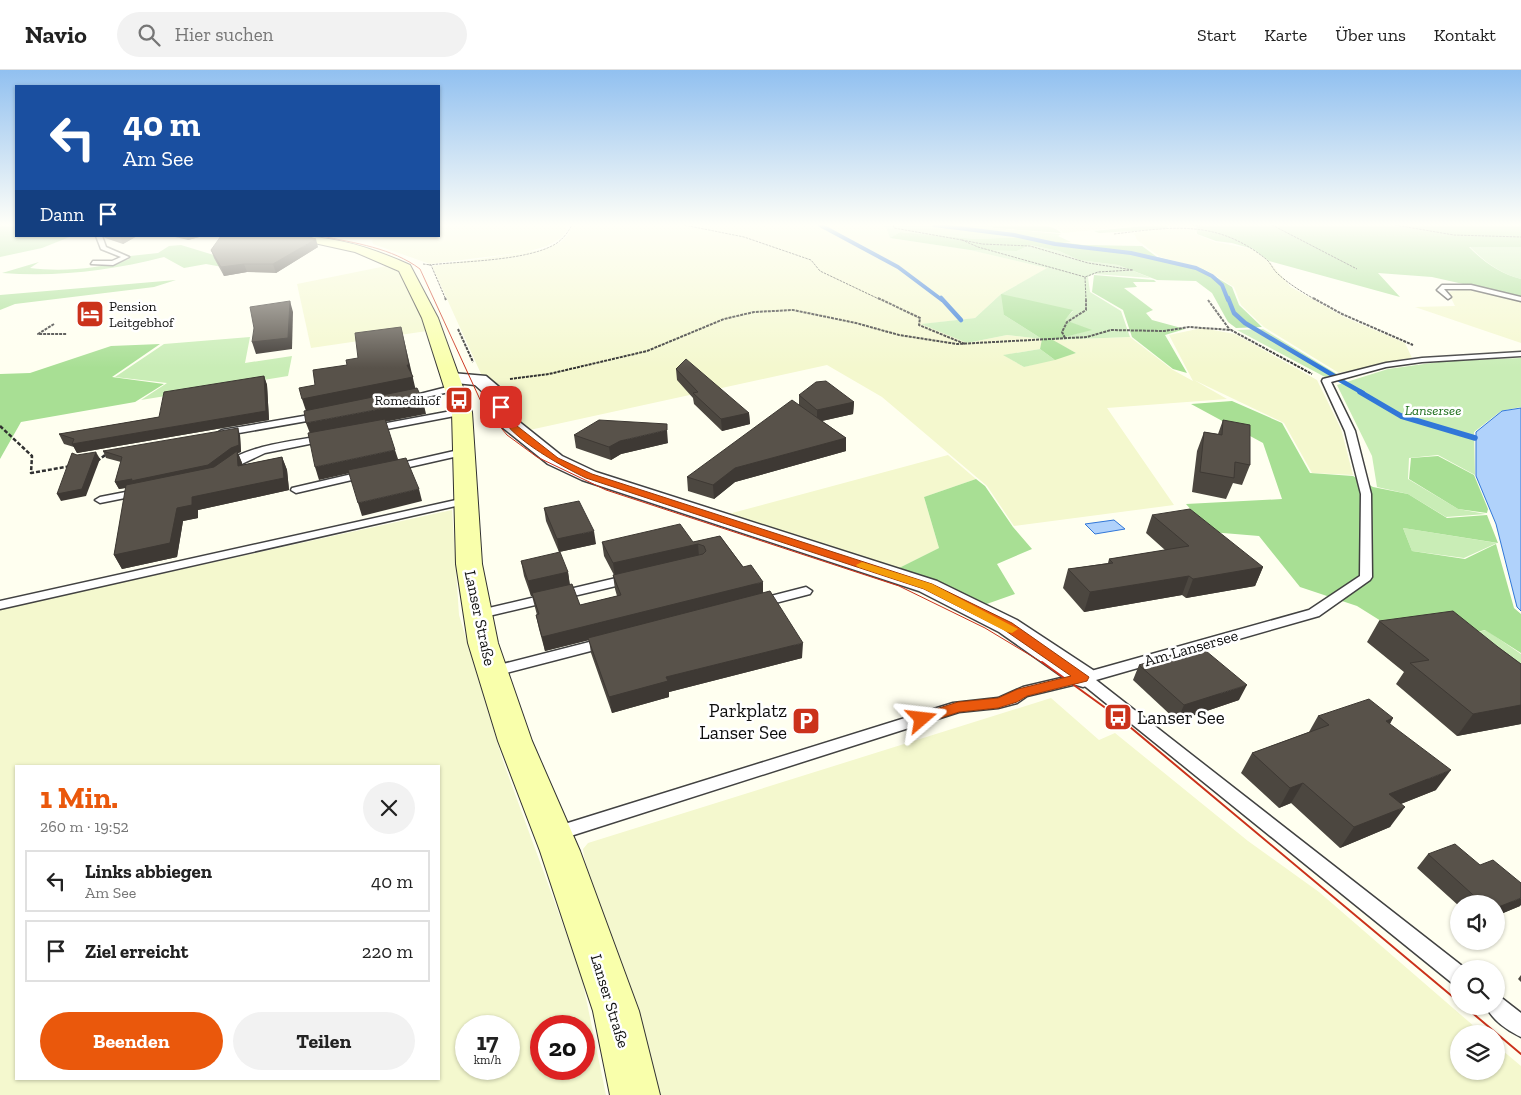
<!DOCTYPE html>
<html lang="de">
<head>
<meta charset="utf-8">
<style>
  :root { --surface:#fff; --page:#f2f2f2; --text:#222; --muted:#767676; --line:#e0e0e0; --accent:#ea580c }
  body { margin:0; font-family:"Zilla Slab",serif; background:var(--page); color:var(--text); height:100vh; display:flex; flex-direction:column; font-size:19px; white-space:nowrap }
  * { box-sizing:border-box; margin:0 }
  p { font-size:16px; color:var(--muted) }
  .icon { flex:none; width:28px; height:28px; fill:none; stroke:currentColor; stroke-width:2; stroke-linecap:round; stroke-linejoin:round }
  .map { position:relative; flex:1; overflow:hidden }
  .details { position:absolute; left:15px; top:695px; width:425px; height:315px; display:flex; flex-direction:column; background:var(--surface); border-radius:0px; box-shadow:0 1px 4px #0004 }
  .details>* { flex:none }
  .guide { position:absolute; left:15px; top:15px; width:425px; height:152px; border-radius:0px; box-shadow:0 1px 4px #0004; background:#1a4fa0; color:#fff; overflow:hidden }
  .tools { position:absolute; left:1450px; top:825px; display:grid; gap:10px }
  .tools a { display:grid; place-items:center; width:55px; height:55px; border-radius:50%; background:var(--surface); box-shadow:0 1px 4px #0004; font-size:25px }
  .speed { position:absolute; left:455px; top:945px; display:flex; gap:10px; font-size:25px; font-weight:700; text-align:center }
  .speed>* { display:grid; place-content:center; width:65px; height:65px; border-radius:50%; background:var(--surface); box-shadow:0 1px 4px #0004; line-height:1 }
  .speed small { font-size:12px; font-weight:400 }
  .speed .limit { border:8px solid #d22; background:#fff; color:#111 }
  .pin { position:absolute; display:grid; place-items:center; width:42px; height:42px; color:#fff; margin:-21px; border-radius:10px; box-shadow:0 2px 8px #0006 }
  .me { position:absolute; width:55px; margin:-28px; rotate:73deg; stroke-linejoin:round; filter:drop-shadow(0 0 4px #0008) }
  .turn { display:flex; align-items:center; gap:18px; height:105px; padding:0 25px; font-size:22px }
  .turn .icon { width:65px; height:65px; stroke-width:2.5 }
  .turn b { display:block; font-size:35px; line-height:42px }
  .then { display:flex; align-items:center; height:48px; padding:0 25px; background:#0003; gap:10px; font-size:19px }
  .round { display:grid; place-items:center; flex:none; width:52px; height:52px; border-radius:26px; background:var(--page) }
  .head { display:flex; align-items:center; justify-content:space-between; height:85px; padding:0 25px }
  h1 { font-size:30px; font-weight:700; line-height:38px; color:var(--accent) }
  .primary-button { display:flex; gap:10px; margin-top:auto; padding:10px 25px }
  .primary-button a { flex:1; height:58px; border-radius:30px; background:var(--accent); color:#fff; font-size:20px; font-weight:700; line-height:58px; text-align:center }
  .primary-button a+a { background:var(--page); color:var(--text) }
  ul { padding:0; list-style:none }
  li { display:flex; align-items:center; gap:15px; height:62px; margin:0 10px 8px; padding:0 15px; border:2px solid var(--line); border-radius:0px }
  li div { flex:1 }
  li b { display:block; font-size:19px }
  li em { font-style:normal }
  header { display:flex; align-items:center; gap:30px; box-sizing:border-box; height:70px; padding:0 25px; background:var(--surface); border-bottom:1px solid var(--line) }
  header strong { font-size:24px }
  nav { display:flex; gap:28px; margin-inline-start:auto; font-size:18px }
  .search { width:350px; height:45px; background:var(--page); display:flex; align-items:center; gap:12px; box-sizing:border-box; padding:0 18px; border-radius:28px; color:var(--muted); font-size:19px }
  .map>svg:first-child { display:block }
</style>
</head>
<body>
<header>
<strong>Navio</strong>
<div class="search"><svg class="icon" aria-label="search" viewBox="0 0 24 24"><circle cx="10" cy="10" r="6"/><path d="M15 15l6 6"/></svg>Hier suchen</div>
<nav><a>Start</a><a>Karte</a><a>Über uns</a><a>Kontakt</a></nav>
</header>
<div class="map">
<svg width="1521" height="1025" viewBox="0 0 1521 1025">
  <rect width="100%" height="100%" fill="#fffff0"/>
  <g fill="#f4f8ce" fill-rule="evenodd">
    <polygon points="439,155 566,155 567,160 561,168 547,176 526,182 430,194 373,174 372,170 389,166 439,166"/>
    <polygon points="572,155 878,155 886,157 890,168 970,180 1048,198 1001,224 975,248 923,254 967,273 1007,265 1042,269 1040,279 1004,285 1024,297 1076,283 1052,270 1130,267 1173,300 1193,311 1169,265 1202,258 1235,264 1317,310 1341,359 1353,405 1312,403 1284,353 1194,310 1227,329 1107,338 1174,435 1014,456 987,416 882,327 827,295 525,361 500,320 482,306 432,196 541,180 561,172 568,165"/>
    <polygon points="1045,155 1146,155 1063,163 1059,159"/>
    <polygon points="1165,155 1192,155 1195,156 1196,164 1215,172 1253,179 1269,191 1291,217 1344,247 1405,273 1412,288 1339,303 1264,257 1241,235 1234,217 1204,199 1160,187 1137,170 1134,163 1156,159 1169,160 1169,155"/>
    <polygon points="391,195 399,200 411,219 427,261 311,278 297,214"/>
    <polygon points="1468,218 1521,231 1521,273 1415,237 1455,236 1448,222"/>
    <polygon points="948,385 976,409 924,427 939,478 893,501 721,446"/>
    <path d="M 452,440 L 459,545 L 503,691 L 581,904 L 606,1025 L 0,1025 L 0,539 ZM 16,696 L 439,696 L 439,1009 L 16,1009 ZM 466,956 L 509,956 L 509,999 L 466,999 ZM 541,956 L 584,956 L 584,999 L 541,999 Z"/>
    <polygon points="1051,628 1099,670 1115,663 1248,771 1319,822 1483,964 1459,964 1459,1001 1496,1001 1496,975 1521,996 1521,1025 656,1025 584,787 583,779 588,773"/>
  </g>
  <g fill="#c9edb6">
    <polygon points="878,155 984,155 993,158 1061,164 1058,166 1071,172 1056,173 1021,167 976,169 900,162 890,168 886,157"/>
    <polygon points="1030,175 1059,181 1079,190 1118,195 1151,208 1094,204 1088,207 1090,222 1121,241 1130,267 1052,270 1090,260 1064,250 1073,241 1004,245 1042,269 1007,265 967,273 921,254 975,248 1001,224 1047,198 970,180 1017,181"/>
    <path d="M 1469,176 L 1521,177 L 1521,209 C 1499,203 1485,192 1469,176 Z"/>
    <polygon points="1263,259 1337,304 1325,307 1237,260"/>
    <polygon points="250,267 245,293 292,286 288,306 141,330 167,313 115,307 164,274"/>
    <polygon points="1040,279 1055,290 1024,297 1003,285"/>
    <polygon points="1521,288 1521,337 1501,341 1474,362 1475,405 1438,385 1409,388 1408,409 1458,439 1486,444 1446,447 1408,424 1377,417 1372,386 1337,315 1388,299 1446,291"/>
    <polygon points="1403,458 1497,473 1464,488 1412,481"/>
    <polygon points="1486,560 1521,584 1521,608 1475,563"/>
  </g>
  <g fill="#a8df94">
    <polygon points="0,155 16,155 16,166 72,166 42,178 0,187"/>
    <path d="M 985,155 C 1002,155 1051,150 1061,163 L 993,158 Z"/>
    <polygon points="1153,155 1168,155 1167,159 1099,163 1094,161"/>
    <path d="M 1193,155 L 1521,155 L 1521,177 L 1469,177 C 1485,193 1499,203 1521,209 L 1521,227 L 1432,207 L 1378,203 L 1400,227 L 1269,191 L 1253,179 L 1232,173 L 1216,171 L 1197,164 L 1196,157 Z"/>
    <polygon points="900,162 976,169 1021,167 1083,175 1142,176 1157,187 1203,199 1232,217 1239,235 1262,257 1236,258 1228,252 1212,223 1196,211 1157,210 1118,195 1079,190 1059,181 1030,175 1017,181 970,180 890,168"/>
    <path d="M 181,175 L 217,186 L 228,198 L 206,194 L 184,198 L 164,187 C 109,201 58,207 2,203 L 39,192 L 30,198 C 61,202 99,199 129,189 L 130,186 L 158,183 L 169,176 Z"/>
    <polygon points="1094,205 1154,210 1156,212 1133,212 1137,217 1124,218 1153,240 1146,243 1152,250 1185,259 1165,265 1187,303 1173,299 1132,267 1123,240 1092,222"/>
    <polygon points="176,210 154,217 15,234 0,240 0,225"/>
    <polygon points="1001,224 1073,240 1065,250 1092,260 1053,270 1076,283 1055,290 1040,279 1042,269 1004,245"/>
    <polygon points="160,274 112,307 164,314 135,332 21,352 0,389 0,304 30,303 111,276"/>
    <polygon points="1232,331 1282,353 1310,403 1353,406 1373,417 1408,424 1447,448 1487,445 1498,473 1403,458 1412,481 1465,489 1496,474 1514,538 1521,544 1521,583 1485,560 1421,576 1357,536 1300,517 1259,466 1211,462 1186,434 1282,429 1263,373 1191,334"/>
    <polygon points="1438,386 1474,405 1488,439 1487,443 1458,439 1409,409 1411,388"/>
    <polygon points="976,409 985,416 1013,457 1032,479 997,494 1015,524 981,536 893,501 939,478 924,427"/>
  </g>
  <g fill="#b0d2fb" stroke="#3177d8">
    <polygon points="1521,338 1521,541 1517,537 1496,454 1476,406 1476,362 1502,341"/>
    <polygon points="1114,450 1125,459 1095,464 1085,454"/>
  </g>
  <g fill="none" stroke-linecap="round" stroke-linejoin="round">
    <g stroke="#3177d8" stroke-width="4">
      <polyline points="820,155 898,197 942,230"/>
      <polyline points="934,155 1014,165 1055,174 1131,183 1196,198 1212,206 1222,215 1228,230"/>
    </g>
    <g stroke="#3177d8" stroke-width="4.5">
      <polyline points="941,228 961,250"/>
      <polyline points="1228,228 1234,243 1245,253 1336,307"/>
      <polyline points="1338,309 1363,323"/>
    </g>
    <polyline stroke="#3177d8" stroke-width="5.5" points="1360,322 1401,346 1475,368"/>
    <defs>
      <g id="lane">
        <polygon points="96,166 102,166 106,177 129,187 113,195 91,194 93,191 112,191 121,187 101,179"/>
        <polygon points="1471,215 1521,227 1521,231 1471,219 1444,219 1451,227 1448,229 1437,220 1442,215"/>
        <polygon points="1521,282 1521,286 1422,292 1386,297 1331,312 1355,361 1371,424 1372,507 1370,510 1319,546 1096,610 1466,899 1459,899 1459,916 1452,913 1081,613 1027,626 1017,633 998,638 959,642 555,771 549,769 546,764 549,759 555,757 953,633 998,628 1023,617 1091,601 1309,540 1360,506 1361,424 1345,361 1322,311 1323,309 1386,293 1422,288"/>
        <polygon points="455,315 459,318 458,320 404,332 400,329"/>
        <polygon points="462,339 467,342 465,344 371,362 366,359 371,356"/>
        <polygon points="321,343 324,344 324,348 222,366 217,363 222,360"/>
        <path d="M 326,365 L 331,368 L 329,370 L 265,383 L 231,399 L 227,400 L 222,397 C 242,375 297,371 326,365 Z"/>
        <polygon points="463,379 467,380 467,384 392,401 387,398 388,396"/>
        <polygon points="365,401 369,402 369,406 296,423 291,420 292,418"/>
        <polygon points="141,419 145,420 146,422 145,424 100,433 95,430 100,427"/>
        <polygon points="465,428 470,431 469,433 0,539 0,531"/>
        <polygon points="629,505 635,509 633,512 476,549 469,545 476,541"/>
        <polygon points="806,517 812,521 810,524 760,537 754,533 755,530"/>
        <polygon points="605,568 610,570 612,573 610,576 491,607 486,605 484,602 486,599 491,597"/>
        <path d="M 1496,926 L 1503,929 L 1521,943 L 1521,967 C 1508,961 1491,949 1486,936 L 1496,936 Z"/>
      </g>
      <polygon id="street" points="452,303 486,306 499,317 517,350 562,386 596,402 937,511 1017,550 1093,600 1097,607 1093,614 1083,617 1073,614 999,562 919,521 582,410 548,394 502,357 485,324 475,315 446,312 444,308 446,304"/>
      <path id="secondary" d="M 294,166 C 335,166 373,178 410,195 L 438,248 L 472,342 L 482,494 L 498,573 L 532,671 L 580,781 L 639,941 L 660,1025 L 610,1025 L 593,941 L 540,781 L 498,671 L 468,573 L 456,494 L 452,342 L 422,248 L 399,201 L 355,182 L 296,169 Z"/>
    </defs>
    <use href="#lane" stroke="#424242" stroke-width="3"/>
    <use href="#street" stroke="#424242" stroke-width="3"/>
    <use href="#secondary" stroke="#313131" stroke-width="2"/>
    <g stroke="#313131" stroke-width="1" stroke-dasharray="2.5 1" stroke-linecap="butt">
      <polyline points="684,155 744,167 811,190 820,201 881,230"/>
      <polyline points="893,155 894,158 962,170"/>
      <polyline points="1192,155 1200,156"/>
      <polyline points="1272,155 1357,199"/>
      <polyline points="1395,155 1454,165 1521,167"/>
      <path d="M 1114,164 C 1173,157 1216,149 1266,189 C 1271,193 1273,200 1278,204 C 1289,214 1302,222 1316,230"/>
      <polygon points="962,170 982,174 1030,176 1088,193 1133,200 1098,202 1085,207 978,177"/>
      <polyline points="423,194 431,195 446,230"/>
      <path d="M 429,195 C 463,191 530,191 557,173 C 564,168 568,162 572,155"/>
      <polyline points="1085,207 1086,230"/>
    </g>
    <g stroke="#313131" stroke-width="2" stroke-dasharray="3 1" stroke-linecap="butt">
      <polyline points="445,228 446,230"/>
      <polyline points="878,228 920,248 919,255 965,274"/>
      <polyline points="1313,228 1342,244 1413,275"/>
      <polyline points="1208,230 1230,260"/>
      <polyline points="54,254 38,264 67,264"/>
      <polyline points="458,259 473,292"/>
      <polyline points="1065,268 1062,262 1067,252 1086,240 1086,228"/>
      <polyline points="510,309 549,304 647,281 724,249 754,242 793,240 856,253 899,265 957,274 1087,267 1111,260 1164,261 1189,257 1231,260 1312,304"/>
    </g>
    <g stroke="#313131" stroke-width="2.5" stroke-dasharray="4 2" stroke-linecap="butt">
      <polyline points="0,356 32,386 31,403 71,396"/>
      <polyline points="97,391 108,383"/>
    </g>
    <use href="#lane" fill="#fff" fill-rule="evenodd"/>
    <use href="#street" fill="#fff" fill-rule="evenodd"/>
    <use href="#secondary" fill="#f9ffab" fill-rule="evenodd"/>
    <path stroke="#cb321b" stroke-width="1" d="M 321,166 C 355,173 392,178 420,199 L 483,336 L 507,365 L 537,387 L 606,420 L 899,516 L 985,558 L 1043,593"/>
    <g stroke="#cb321b" stroke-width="2">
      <polyline points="1042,592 1118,647 1459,932"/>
      <polyline points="1464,936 1521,984"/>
    </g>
  </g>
  <g fill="#4c4740">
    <polygon points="103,166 137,166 123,174 105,168"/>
    <polygon points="171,166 203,166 188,170"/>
    <polygon points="318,177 276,203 247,202 224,206 214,188 211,180"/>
    <polygon points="676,299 749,343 750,354 722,361 694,334 693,328 677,310"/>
    <polygon points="264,306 267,315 269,350 77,383 74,377 64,374 59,364 159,347"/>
    <polygon points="799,325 854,332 853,344 822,351 846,368 846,381 735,412 714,429 688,421 687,407 799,335"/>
    <polygon points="1223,350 1250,395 1242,415 1233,413 1226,429 1192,422 1197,381 1204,362 1218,364"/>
    <polygon points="240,365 241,382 238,383 242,393 242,395 282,387 287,400 289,420 198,440 198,448 183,451 177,487 122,499 114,485 126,418 119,419 115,412 121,392 106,388 103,381"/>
    <polygon points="574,365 668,373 621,384 611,390 576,378"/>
    <polygon points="544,438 596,474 559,482 546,451"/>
    <polygon points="1152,445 1263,497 1255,516 1186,528 1182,525 1084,542 1063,518 1068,499 1108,493 1109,489 1165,480 1146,463"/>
    <polygon points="720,466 763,523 802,588 669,622 669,627 612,643 591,583 589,570 545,581 539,559 536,545 537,545 532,526 531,526 524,506 521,491 568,502 570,515 580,535 617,526 615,519 613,505 614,505 604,486 602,472 693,472"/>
    <polygon points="1379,551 1498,577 1521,594 1521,654 1457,666 1396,614 1404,602 1367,572"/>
    <polygon points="1139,595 1239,630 1177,651 1133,610"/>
    <polygon points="1318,646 1393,648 1390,654 1436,720 1401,734 1390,757 1340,778 1291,733 1279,738 1241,703 1252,683 1309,662"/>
    <polygon points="1428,784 1520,836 1496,846 1496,834 1459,834 1459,836 1417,798"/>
    <polygon points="1521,905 1521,912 1518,909"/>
  </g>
  <g fill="#3e3934">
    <polygon points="120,166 137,166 123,174"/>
    <polygon points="186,166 203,166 188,170"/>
    <polygon points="316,169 318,177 276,203 273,194"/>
    <polygon points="244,194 247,202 224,206 221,197"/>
    <polygon points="290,231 293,242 292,279 256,284 252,272"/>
    <polygon points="401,257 416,321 307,344 302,329 407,295"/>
    <polygon points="264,306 267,315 269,350 77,383 72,374 266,341"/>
    <polygon points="423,331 426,344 311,366 306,353"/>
    <polygon points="854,332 853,344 817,352 817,340"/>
    <polygon points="749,343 750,354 722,361 721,349"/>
    <polygon points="238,358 240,365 241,382 238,383 242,393 243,409 211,402 119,419 115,412"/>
    <polygon points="667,360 668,373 621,384 611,390 609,377 620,371"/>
    <polygon points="846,368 846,381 735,412 714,429 713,415 735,398"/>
    <polygon points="395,380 399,392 319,410 315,397"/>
    <polygon points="96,382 100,389 86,426 61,431 57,424"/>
    <polygon points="282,387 287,400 289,420 198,440 198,448 183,451 177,487 122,499 114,485 192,427"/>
    <polygon points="419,419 422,431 362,446 358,433"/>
    <polygon points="594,461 596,474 559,482 557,469"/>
    <polygon points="698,474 699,487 615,507 613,493"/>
    <polygon points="1263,497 1255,516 1186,528 1193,509"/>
    <polygon points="568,502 570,517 531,526 528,511"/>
    <polygon points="1189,506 1182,525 1084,542 1090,522"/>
    <polygon points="763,512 763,526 588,568 589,570 545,581 542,567"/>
    <polygon points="803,573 802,588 669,622 669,627 612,643 609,627 666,607"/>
    <polygon points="1247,615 1239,630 1177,651 1184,635"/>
    <polygon points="1521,635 1521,654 1457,666 1473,644"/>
    <polygon points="1393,648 1381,668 1386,651"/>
    <polygon points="1451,700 1436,720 1375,744 1389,724"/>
    <polygon points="1303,713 1291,733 1279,738 1290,718"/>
    <polygon points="1405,737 1390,757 1340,778 1354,757"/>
    <polygon points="1521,828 1521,835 1520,836 1496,846 1496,838"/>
  </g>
  <g fill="#58524a" stroke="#3e3934">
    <polygon points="221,166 306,166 316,169 273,194 244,194 221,197 211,180"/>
    <polygon points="290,231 288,268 252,272 254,258 250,237"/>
    <polygon points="401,257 409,295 407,295 413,307 302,329 299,318 315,315 313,300 347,295 346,290 358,288 355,263"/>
    <polygon points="686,289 749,343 721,349 693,323 698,322 676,299"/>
    <polygon points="264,306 266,341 72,374 74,369 59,364 159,347 164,322"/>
    <polygon points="826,311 854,332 817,340 799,325 816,312"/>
    <polygon points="417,318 423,331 306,353 304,341"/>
    <polygon points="792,330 846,368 735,398 713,415 687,407"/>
    <polygon points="385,349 395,380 315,397 308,363"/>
    <polygon points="599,350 667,354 667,360 620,371 609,377 574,365"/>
    <polygon points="1223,350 1250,355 1250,395 1235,392 1234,408 1200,402 1204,362 1222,365"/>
    <polygon points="238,358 239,375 231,378 208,395 131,411 132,409 115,412 122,387 103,381"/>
    <polygon points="237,381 238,396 282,387 284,408 192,427 192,435 177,438 170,473 114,485 126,415 214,397"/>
    <polygon points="96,382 82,419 57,424 72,383 77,385"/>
    <polygon points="406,388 419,419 358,433 348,400"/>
    <polygon points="579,431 594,461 557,469 544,438"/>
    <polygon points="1190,439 1263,497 1193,509 1189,506 1090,522 1068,499 1113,493 1109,489 1189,476 1152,445"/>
    <polygon points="680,454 693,472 720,466 743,497 751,495 763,512 542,567 536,545 539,544 532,523 572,514 580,535 621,525 613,505 703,484 706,481 704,476 698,474 613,493 602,472"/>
    <polygon points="560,482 568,502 528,511 521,491"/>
    <polygon points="770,521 803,573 666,607 668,611 609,627 588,568"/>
    <polygon points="1453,541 1498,577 1521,594 1521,635 1473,644 1410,593 1429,590 1379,551"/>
    <polygon points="1200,576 1247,615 1184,635 1139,595"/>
    <polygon points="1369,629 1393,648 1386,651 1451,700 1389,724 1405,737 1354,757 1303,713 1290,718 1252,683 1329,655 1318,646"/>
    <polygon points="1455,774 1480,795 1493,790 1521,813 1521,828 1496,838 1496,834 1483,834 1428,784"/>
  </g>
  <linearGradient id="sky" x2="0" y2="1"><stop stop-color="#91c0f0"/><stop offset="0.52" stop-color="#fffff8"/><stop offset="1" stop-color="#fffff8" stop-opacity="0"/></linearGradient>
  <rect width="1521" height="298" fill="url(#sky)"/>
  <path fill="#ea580c" stroke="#983908" d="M 498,335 L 504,335 L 512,352 L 558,388 L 592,404 L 932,514 L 1012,553 L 1089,607 L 1087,611 L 1027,626 L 1017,632 L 998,638 L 959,642 L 922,654 L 917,653 L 915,649 L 917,645 L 958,632 L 998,628 L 1018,619 L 1071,606 L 1003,559 L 924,519 L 586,408 C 565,398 495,361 498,335 Z"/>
  <polygon fill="#f59e0b" points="862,492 932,514 1018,559 1012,563 1007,562 924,519 858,497 856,495"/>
  <defs>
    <symbol id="hotel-square" viewBox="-11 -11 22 22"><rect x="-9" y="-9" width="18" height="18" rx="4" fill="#cb321b" stroke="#fff"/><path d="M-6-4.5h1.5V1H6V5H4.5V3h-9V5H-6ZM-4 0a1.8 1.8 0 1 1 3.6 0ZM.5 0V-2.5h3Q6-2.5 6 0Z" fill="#fff"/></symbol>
    <symbol id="bus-square" viewBox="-11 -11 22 22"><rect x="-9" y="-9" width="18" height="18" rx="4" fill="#cb321b" stroke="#fff"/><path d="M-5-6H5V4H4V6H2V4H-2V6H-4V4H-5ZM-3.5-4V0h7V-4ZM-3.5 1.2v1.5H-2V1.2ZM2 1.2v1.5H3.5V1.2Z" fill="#fff"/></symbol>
    <symbol id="parking-square" viewBox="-11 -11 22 22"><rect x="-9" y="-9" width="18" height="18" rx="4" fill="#cb321b" stroke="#fff"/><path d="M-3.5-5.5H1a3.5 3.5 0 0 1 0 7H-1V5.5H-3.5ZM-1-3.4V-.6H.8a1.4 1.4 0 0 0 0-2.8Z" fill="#fff"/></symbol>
  </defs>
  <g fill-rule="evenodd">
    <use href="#hotel-square" x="74" y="228" width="32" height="32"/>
    <use href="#bus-square" x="443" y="314" width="32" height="32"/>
    <use href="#bus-square" x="1102" y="631" width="32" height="32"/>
    <use href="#parking-square" x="790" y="635" width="32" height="32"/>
  </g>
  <g text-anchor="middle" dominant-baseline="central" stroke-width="5" stroke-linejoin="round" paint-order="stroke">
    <g font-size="14" fill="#0f0f0f" stroke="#fff" text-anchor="start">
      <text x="109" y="236">Pension<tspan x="109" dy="16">Leitgebhof</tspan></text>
      <text x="440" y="330" text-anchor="end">Romedihof</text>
    </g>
    <g font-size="14" font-style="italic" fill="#1b6c19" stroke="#fff">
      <text x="1433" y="340">Lansersee</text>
    </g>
    <g font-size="16" fill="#0f0f0f" stroke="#fff">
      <text transform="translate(480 548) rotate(78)">Lanser Straße</text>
      <text transform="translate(1191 578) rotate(-16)">Am Lansersee</text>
      <text transform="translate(610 931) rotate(73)">Lanser Straße</text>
    </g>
    <g font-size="19" fill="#0f0f0f" stroke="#fff" text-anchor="end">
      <text x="787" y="640">Parkplatz<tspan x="787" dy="22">Lanser See</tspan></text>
      <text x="1137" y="647" text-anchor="start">Lanser See</text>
    </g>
  </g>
</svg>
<div class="tools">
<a><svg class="icon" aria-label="sound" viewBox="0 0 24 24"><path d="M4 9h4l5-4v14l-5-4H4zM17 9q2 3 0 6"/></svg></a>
<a><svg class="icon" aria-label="search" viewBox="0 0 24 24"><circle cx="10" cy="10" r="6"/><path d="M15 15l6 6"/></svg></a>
<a><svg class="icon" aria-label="layers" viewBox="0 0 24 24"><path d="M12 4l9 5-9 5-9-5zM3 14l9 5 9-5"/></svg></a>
</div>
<div class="speed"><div>17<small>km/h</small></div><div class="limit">20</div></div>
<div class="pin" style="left:501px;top:337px;background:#d93025"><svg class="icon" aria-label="arrive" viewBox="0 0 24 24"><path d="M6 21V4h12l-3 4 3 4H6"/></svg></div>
<svg class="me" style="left:922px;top:649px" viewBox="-20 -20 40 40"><path d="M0-17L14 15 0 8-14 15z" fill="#ea580c" stroke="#fff" stroke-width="4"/></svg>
<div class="guide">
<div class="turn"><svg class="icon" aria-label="left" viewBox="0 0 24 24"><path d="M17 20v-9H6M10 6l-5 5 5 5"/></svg><div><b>40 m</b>Am See</div></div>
<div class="then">Dann<svg class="icon" aria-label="arrive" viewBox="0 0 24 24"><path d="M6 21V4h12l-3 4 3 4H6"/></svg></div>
</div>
<section class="details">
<div class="head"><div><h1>1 Min.</h1><p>260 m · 19:52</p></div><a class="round"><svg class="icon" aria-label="close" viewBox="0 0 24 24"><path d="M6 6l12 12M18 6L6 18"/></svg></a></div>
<ul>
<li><svg class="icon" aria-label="left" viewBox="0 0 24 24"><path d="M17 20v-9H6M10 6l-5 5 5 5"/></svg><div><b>Links abbiegen</b><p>Am See</p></div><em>40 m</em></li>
<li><svg class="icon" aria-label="arrive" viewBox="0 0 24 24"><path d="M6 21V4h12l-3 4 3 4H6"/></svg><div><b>Ziel erreicht</b></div><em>220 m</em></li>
</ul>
<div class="primary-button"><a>Beenden</a><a>Teilen</a></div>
</section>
</div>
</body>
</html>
